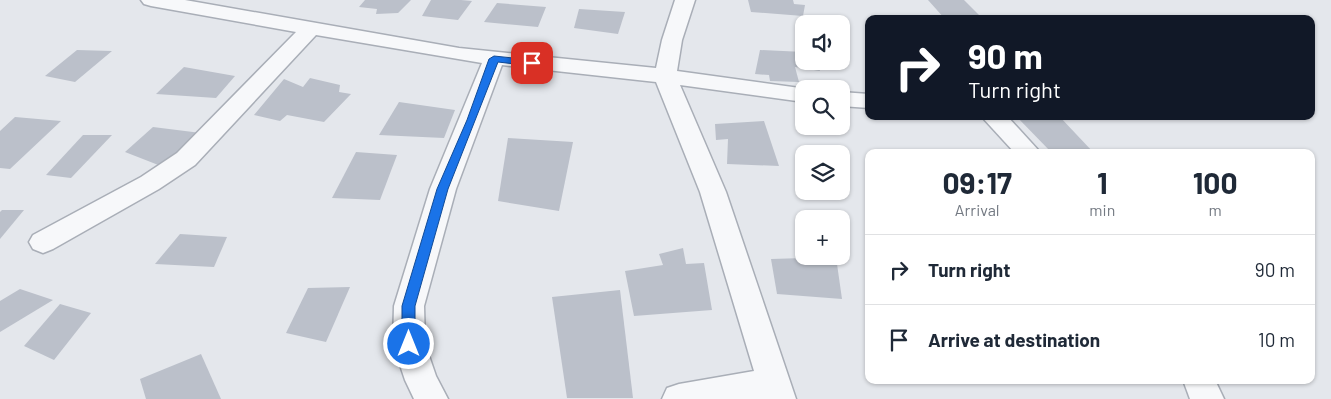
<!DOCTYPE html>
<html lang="en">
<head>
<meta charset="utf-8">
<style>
  :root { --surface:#fff; --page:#f2f2f3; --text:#1f2937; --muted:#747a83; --line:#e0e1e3 }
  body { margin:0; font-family:Barlow,sans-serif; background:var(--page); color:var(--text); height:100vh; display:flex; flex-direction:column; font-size:19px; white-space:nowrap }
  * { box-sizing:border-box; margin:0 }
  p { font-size:16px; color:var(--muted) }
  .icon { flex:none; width:28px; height:28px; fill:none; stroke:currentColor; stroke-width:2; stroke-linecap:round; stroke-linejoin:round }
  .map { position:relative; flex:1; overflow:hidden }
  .side { position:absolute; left:865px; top:149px; width:450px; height:235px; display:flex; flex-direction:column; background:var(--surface); border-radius:10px; box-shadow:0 1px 4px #0004 }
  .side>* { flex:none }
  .hud { position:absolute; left:865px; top:15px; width:450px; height:105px; border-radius:10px; box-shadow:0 1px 4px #0004; background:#111827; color:#fff; overflow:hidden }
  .buttons { position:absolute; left:795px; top:15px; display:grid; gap:10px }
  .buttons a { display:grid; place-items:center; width:55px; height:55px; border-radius:10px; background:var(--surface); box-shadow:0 1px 4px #0004; font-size:25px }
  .pin { position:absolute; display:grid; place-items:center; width:42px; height:42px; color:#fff; margin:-21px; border-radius:10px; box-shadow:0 2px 8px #0006 }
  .me { position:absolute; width:55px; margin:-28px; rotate:0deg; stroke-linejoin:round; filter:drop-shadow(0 0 4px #0008) }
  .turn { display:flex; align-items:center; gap:18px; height:105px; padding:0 20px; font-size:22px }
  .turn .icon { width:65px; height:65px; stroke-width:2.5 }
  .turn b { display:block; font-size:35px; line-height:42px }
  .eta { display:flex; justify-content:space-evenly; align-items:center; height:85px; text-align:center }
  .eta b { font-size:30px; font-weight:700; line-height:35px }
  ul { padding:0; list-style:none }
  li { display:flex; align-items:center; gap:15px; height:70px; padding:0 20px; border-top:1px solid var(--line) }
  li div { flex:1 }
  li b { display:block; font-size:19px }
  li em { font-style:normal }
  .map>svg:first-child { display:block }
</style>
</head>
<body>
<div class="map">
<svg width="1331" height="399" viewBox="0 0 1331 399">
  <rect width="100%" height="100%" fill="#e4e7ec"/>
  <g fill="#bbc0ca">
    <polygon points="365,0 411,0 398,13 376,14 377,9 359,7"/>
    <polygon points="431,0 461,0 472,1 458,20 422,16"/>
    <polygon points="748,0 793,0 794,4 805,5 803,16 751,12"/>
    <polygon points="928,0 964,0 983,19 945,19"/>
    <polygon points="497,3 546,7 538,27 484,22"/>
    <polygon points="579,9 625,12 618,34 574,28"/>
    <polygon points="77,50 112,51 75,82 45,76"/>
    <polygon points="760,50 804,52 804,61 815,61 820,71 795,67 799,82 770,81 769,75 755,74"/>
    <polygon points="184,67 235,76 216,98 156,94"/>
    <polygon points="310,78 340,85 339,92 351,94 324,122 287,115 280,121 254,115 284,79 303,87"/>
    <polygon points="399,102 455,110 444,138 379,135"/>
    <polygon points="1016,116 1059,116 1093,152 1051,152"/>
    <polygon points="15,117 61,121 10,169 0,168 0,131"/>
    <polygon points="764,121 779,166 727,164 728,139 716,140 715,124"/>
    <polygon points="153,127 201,133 166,168 125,152"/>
    <polygon points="83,135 112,135 71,178 46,175"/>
    <polygon points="508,138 573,142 559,211 498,201"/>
    <polygon points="356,152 397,155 380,200 332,198"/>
    <polygon points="2,210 24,210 0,239 0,212"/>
    <polygon points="180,234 227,237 214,267 155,264"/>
    <polygon points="683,248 686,264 704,263 712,310 634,316 625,271 663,265 659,254"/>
    <polygon points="836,257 842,299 777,294 771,259"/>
    <polygon points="350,287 326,342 286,333 308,288"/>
    <polygon points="20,289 53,300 0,332 0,301"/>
    <polygon points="620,290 633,398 567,398 552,297"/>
    <polygon points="60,304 91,313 54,360 24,346"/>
    <polygon points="201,354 221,399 146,399 140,379"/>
  </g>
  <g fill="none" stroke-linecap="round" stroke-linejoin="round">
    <defs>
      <g id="street">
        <polygon points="141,0 185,0 459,48 656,68 662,40 675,0 695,0 682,40 677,71 807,89 804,89 804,102 680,85 726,192 796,399 662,399 667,388 679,384 754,371 700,192 656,82 502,65 456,189 424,306 425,344 436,376 448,399 414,399 405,380 393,344 394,306 430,189 482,63 316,35 195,165 159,189 53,249 43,253 33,249 29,242 33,235 141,177 177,153 296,32 151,6 144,4"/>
        <polygon points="841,92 869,94 869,108 841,106"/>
        <polygon points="981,116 1007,116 1040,152 1014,152"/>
        <polygon points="1183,380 1215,380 1224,399 1190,399"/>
      </g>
    </defs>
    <use href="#street" stroke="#a9aeb7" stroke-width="3"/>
    <use href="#street" fill="#f7f8fa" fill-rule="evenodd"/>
  </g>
  <polygon fill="#1a73e8" stroke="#114b97" points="494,56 532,60 537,63 532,66 498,62 448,189 415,306 415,344 413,348 404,348 402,344 402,306 437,189 467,120 489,59"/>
</svg>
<div class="buttons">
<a><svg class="icon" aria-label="sound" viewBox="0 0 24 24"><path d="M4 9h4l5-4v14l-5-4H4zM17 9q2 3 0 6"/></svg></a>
<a><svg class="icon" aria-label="search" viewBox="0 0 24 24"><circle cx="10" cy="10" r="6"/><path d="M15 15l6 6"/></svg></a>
<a><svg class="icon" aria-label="layers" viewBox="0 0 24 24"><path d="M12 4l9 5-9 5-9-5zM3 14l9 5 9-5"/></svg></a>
<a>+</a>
</div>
<div class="pin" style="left:532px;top:63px;background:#d93025"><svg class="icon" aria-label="arrive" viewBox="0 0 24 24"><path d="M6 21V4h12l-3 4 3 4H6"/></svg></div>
<svg class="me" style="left:409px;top:344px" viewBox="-20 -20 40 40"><circle r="17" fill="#1a73e8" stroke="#fff" stroke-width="3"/><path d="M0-11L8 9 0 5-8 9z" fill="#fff"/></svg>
<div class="hud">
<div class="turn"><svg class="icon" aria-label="right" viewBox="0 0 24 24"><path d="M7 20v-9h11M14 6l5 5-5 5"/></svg><div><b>90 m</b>Turn right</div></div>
</div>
<section class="side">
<div class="eta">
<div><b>09:17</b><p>Arrival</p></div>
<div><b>1</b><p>min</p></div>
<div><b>100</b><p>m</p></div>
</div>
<ul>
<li><svg class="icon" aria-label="right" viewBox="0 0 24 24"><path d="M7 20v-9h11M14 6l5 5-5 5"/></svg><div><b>Turn right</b></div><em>90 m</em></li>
<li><svg class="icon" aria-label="arrive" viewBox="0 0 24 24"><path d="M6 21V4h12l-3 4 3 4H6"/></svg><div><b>Arrive at destination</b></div><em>10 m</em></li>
</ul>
</section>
</div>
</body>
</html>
